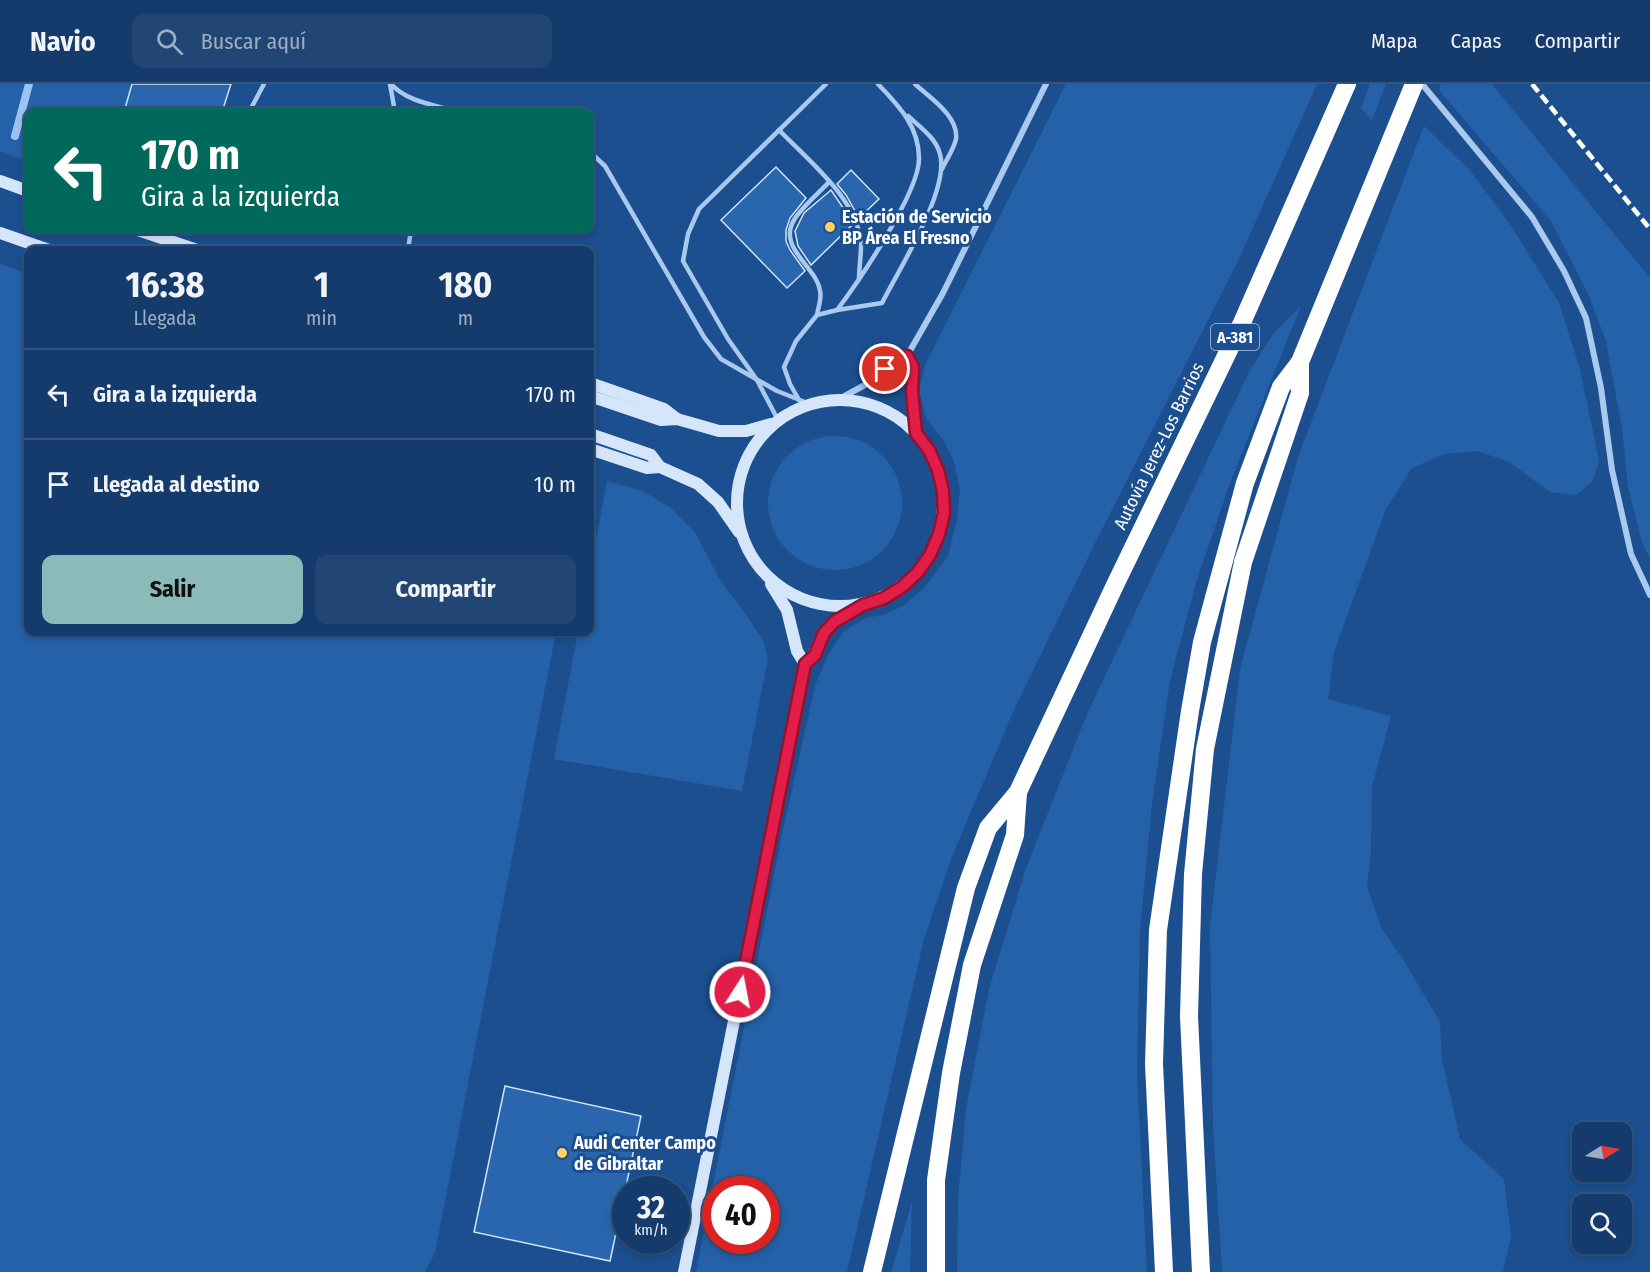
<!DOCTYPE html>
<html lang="es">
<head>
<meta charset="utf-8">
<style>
  :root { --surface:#143b6b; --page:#214673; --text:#f1f3f6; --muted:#9dadc1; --line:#33557e; --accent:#8bbbb9 }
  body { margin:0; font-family:"Fira Sans Condensed",sans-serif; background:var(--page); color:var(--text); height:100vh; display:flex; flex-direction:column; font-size:22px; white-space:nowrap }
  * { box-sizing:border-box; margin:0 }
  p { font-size:20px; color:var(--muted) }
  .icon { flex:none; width:33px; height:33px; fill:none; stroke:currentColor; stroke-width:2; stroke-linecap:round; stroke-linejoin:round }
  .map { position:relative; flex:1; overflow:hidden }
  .details { position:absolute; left:24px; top:162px; width:570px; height:390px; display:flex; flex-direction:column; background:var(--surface); border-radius:12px; box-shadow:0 3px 9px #0003,0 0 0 2px var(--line) }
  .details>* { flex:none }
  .guide { position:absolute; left:24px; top:24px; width:570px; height:126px; border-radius:12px; box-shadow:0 3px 9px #0003,0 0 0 2px var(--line); background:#00695c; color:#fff; overflow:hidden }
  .needle { width:39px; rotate:79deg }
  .fabs { position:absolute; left:1572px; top:1038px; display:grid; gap:12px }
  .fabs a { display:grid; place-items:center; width:60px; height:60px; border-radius:12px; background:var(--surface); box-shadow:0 3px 9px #0003,0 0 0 2px var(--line); font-size:30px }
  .speed { position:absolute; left:612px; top:1092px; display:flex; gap:12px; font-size:30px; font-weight:700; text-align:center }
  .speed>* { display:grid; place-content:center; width:78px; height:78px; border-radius:50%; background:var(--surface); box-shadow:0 3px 9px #0003,0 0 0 2px var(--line); line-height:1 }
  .speed small { font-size:15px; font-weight:400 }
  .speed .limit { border:9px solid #d22; background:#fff; color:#111 }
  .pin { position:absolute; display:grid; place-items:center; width:51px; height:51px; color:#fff; margin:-26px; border:3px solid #fff; border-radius:50%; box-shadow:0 2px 6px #0007 }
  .me { position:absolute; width:66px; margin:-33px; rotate:11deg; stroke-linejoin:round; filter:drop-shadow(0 0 4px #0008) }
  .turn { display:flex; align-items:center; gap:21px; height:126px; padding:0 18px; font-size:27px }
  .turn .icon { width:78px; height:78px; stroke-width:2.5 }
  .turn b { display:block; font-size:42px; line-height:51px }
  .eta { display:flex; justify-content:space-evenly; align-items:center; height:102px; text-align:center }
  .eta b { font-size:36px; font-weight:700; line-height:42px }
  .action { display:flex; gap:12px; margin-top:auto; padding:12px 18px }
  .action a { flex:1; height:69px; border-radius:12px; background:var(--accent); color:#111; font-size:24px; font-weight:700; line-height:69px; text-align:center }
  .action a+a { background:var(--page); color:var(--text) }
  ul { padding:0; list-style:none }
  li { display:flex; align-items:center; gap:18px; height:90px; padding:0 18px; border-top:2px solid var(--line) }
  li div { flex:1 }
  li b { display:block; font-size:22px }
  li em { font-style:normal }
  header { display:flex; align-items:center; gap:36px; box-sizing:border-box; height:84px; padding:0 30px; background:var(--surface); border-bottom:2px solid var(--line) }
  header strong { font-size:28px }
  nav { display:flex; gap:33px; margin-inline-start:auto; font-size:21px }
  .search { width:420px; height:54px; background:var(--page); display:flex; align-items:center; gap:15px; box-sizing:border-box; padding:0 21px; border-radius:12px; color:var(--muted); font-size:22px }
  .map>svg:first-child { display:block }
</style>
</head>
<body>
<header>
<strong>Navio</strong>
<div class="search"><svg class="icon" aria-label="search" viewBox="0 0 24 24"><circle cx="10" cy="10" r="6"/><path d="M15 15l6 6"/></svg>Buscar aquí</div>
<nav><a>Mapa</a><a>Capas</a><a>Compartir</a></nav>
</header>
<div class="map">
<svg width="1650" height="1188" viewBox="0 0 1650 1188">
  <rect width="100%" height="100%" fill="#1b4f8f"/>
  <g fill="#2461a8" fill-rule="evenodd">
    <polygon points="0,0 132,0 124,28 28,28 28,78 0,67"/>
    <path d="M 1066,0 L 1317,0 L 1237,179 L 1094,461 L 1013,628 L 951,775 L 924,855 L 847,1188 L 696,1188 L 781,755 L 815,602 L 827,573 L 843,548 L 865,534 L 883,531 L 903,522 L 925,503 L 948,472 L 957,435 L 960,406 L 954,378 L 944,357 L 926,334 L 919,307 L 925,281 ZM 716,1106 L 766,1106 L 766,1156 L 716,1156 Z"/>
    <polygon points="1370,0 1386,0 1372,36 1361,24"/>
    <polygon points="1441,0 1492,0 1650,194 1650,475 1642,458 1628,403 1622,345 1606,257 1589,212 1551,137 1439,6"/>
    <polygon points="1424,42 1469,85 1510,140 1559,219 1580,285 1599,377 1593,397 1576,411 1550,408 1509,378 1477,367 1444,370 1412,384 1386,425 1334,568 1328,615 1391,632 1372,703 1371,769 1367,803 1382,845 1403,875 1440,938 1442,975 1460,1055 1504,1095 1511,1152 1503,1188 1222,1188 1213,1044 1210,842 1240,585 1298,373"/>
    <polygon points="0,180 28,190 28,548 556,548 435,1169 425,1188 0,1188"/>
    <polygon points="1301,222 1231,396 1196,499 1170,597 1152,720 1140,847 1137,991 1147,1188 957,1188 958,1114 966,1025 989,905 1026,784 1087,630 1249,288 1273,250"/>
    <circle cx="835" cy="419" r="67"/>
    <polygon points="607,397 643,407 672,425 695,448 721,498 741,523 764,558 768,575 742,707 554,675 578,548 590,548 590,488"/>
    <polygon points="912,1118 910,1188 891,1188"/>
  </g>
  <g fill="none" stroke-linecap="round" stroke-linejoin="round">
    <polyline stroke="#9cc4f0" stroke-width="8" points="15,52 29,0"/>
  </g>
  <g fill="#2a66ad" stroke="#cfe3fa" stroke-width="1.5">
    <polygon points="132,0 231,0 222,28 124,28"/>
    <polygon points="776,83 806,114 790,134 786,146 786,157 790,166 805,187 787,204 721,136"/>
    <polygon points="851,86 879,115 859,134 846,111 837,100"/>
    <polygon points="831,106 848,131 852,141 811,181 798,162 795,147 804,129"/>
    <polygon points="505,1002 641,1032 610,1177 474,1148"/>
  </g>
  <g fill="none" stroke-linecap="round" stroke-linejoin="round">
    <g stroke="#a9c9ee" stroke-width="4.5">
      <polyline points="390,0 395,28"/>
      <path d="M 391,0 C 407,18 436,21 458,28"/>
      <path d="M 915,0 C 929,13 959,32 956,55 C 954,65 946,76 942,85"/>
      <polyline points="249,28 264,0"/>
      <path d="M 779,46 C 809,77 860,117 861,162 C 861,173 859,184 859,195"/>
      <polyline points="590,68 605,82 704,253 721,275 777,307 810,320"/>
      <polyline points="408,166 411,146"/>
      <path d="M 837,226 L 882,219 C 899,185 950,106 940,70 C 936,54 920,43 908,32"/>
      <path d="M 817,231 C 818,224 822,214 820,207 C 817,183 777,164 794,136 C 801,124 819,109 829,98"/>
      <path d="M 799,316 L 790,300 L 784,283 L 796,257 L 817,231 L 837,226 C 859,197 920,107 919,74 C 919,42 898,21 878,0"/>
      <polyline points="778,336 757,296 728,255 683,177 688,150 699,125 826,0"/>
    </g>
    <g stroke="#a9c9ee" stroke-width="6">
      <polyline points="1422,0 1532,133 1564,187 1586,234 1601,304 1612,386 1631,470 1650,511"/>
      <polyline points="907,272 913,283 912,307 916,349"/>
      <polyline points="839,315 876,295 894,276 907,272 943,209 1046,0"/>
    </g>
    <g stroke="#d6e6fa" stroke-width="12">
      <polyline points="0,97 28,107"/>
      <polyline points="138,146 197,166"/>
      <polyline points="0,149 49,166"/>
      <polyline points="590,299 664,325 677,335"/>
      <polyline points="590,312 661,336 677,335 719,347 746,347 771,340"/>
      <circle cx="840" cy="419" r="103"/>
      <polyline points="590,350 651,371 660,383 698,400 718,418 739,448"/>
      <polyline points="590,365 647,384 660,383"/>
      <polyline points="771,500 787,526 797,567 805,580"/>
      <path d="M 684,1188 L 805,580 C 819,567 815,562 824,548 C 833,536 850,529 863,521"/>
    </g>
    <g stroke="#fff" stroke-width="18">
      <polyline points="872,1188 966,804 988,744 1018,708 1116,499 1241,241 1347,0"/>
      <polyline points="936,1188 936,1096 951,989 972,881 1015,751 1018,708"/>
      <polyline points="1164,1188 1154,980 1158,846 1190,627 1202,558 1245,399 1281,303 1300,278 1414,0"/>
      <polyline points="1201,1188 1189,932 1193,790 1205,665 1243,478 1300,309 1300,278"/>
    </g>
    <polyline stroke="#fff" stroke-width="4.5" stroke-dasharray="10 4.5" stroke-linecap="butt" points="1532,0 1650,145"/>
  </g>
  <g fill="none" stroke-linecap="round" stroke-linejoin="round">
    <defs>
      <polyline id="route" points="740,908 805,580 815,571 824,549 834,538 863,521 884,514 902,503 918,488 930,471 939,450 944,429 943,407 938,386 929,366 916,349 912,307 913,283 907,272 894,276 885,285"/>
    </defs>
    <use href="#route" stroke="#92132f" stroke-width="15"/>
    <use href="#route" stroke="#e11d48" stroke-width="10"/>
  </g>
  <g fill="#ffd166" stroke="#1b4f8f" stroke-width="2">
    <circle cx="830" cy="143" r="6"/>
    <circle cx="562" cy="1069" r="6"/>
  </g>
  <g text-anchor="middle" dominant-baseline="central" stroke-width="6" stroke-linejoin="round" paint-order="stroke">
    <rect fill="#1b4f8f" stroke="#bbcadd" stroke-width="1.5" x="1211" y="240" width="48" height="26" rx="4.5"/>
    <g font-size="16" font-weight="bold" fill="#fff">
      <text x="1235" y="253">A-381</text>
    </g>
    <g font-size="18" font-weight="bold" fill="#fff" stroke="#1b4f8f" text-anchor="start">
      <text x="842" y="133">Estación de Servicio<tspan x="842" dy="21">BP Área El Fresno</tspan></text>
      <text x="574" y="1059">Audi Center Campo<tspan x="574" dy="21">de Gibraltar</tspan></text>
    </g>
    <g font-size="18" fill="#fff" stroke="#1b4f8f">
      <text transform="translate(1159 362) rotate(-64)">Autovía Jerez-Los Barrios</text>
    </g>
  </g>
</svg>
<div class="fabs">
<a><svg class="needle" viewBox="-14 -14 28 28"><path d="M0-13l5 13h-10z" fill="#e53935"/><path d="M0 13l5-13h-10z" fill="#9dadc1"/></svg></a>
<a><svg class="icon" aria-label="search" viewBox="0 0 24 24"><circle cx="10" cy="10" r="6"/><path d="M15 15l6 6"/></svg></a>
</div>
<div class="speed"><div>32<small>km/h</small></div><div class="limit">40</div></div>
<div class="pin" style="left:885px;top:285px;background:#d93025"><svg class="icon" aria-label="arrive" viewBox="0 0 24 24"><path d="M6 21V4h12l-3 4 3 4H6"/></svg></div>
<svg class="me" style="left:740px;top:908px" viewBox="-20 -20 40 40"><circle r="17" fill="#e11d48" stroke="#fff" stroke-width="3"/><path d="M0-11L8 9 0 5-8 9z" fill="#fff"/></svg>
<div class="guide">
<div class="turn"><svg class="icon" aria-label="left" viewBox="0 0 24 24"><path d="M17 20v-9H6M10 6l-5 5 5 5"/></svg><div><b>170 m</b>Gira a la izquierda</div></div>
</div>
<section class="details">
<div class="eta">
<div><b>16:38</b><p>Llegada</p></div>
<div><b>1</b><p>min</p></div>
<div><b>180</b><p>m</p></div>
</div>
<ul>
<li><svg class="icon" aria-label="left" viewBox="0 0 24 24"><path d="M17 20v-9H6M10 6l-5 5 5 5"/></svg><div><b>Gira a la izquierda</b></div><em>170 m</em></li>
<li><svg class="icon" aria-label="arrive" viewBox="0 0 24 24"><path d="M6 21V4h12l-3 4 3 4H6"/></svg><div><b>Llegada al destino</b></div><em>10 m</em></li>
</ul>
<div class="action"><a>Salir</a><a>Compartir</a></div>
</section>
</div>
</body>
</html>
